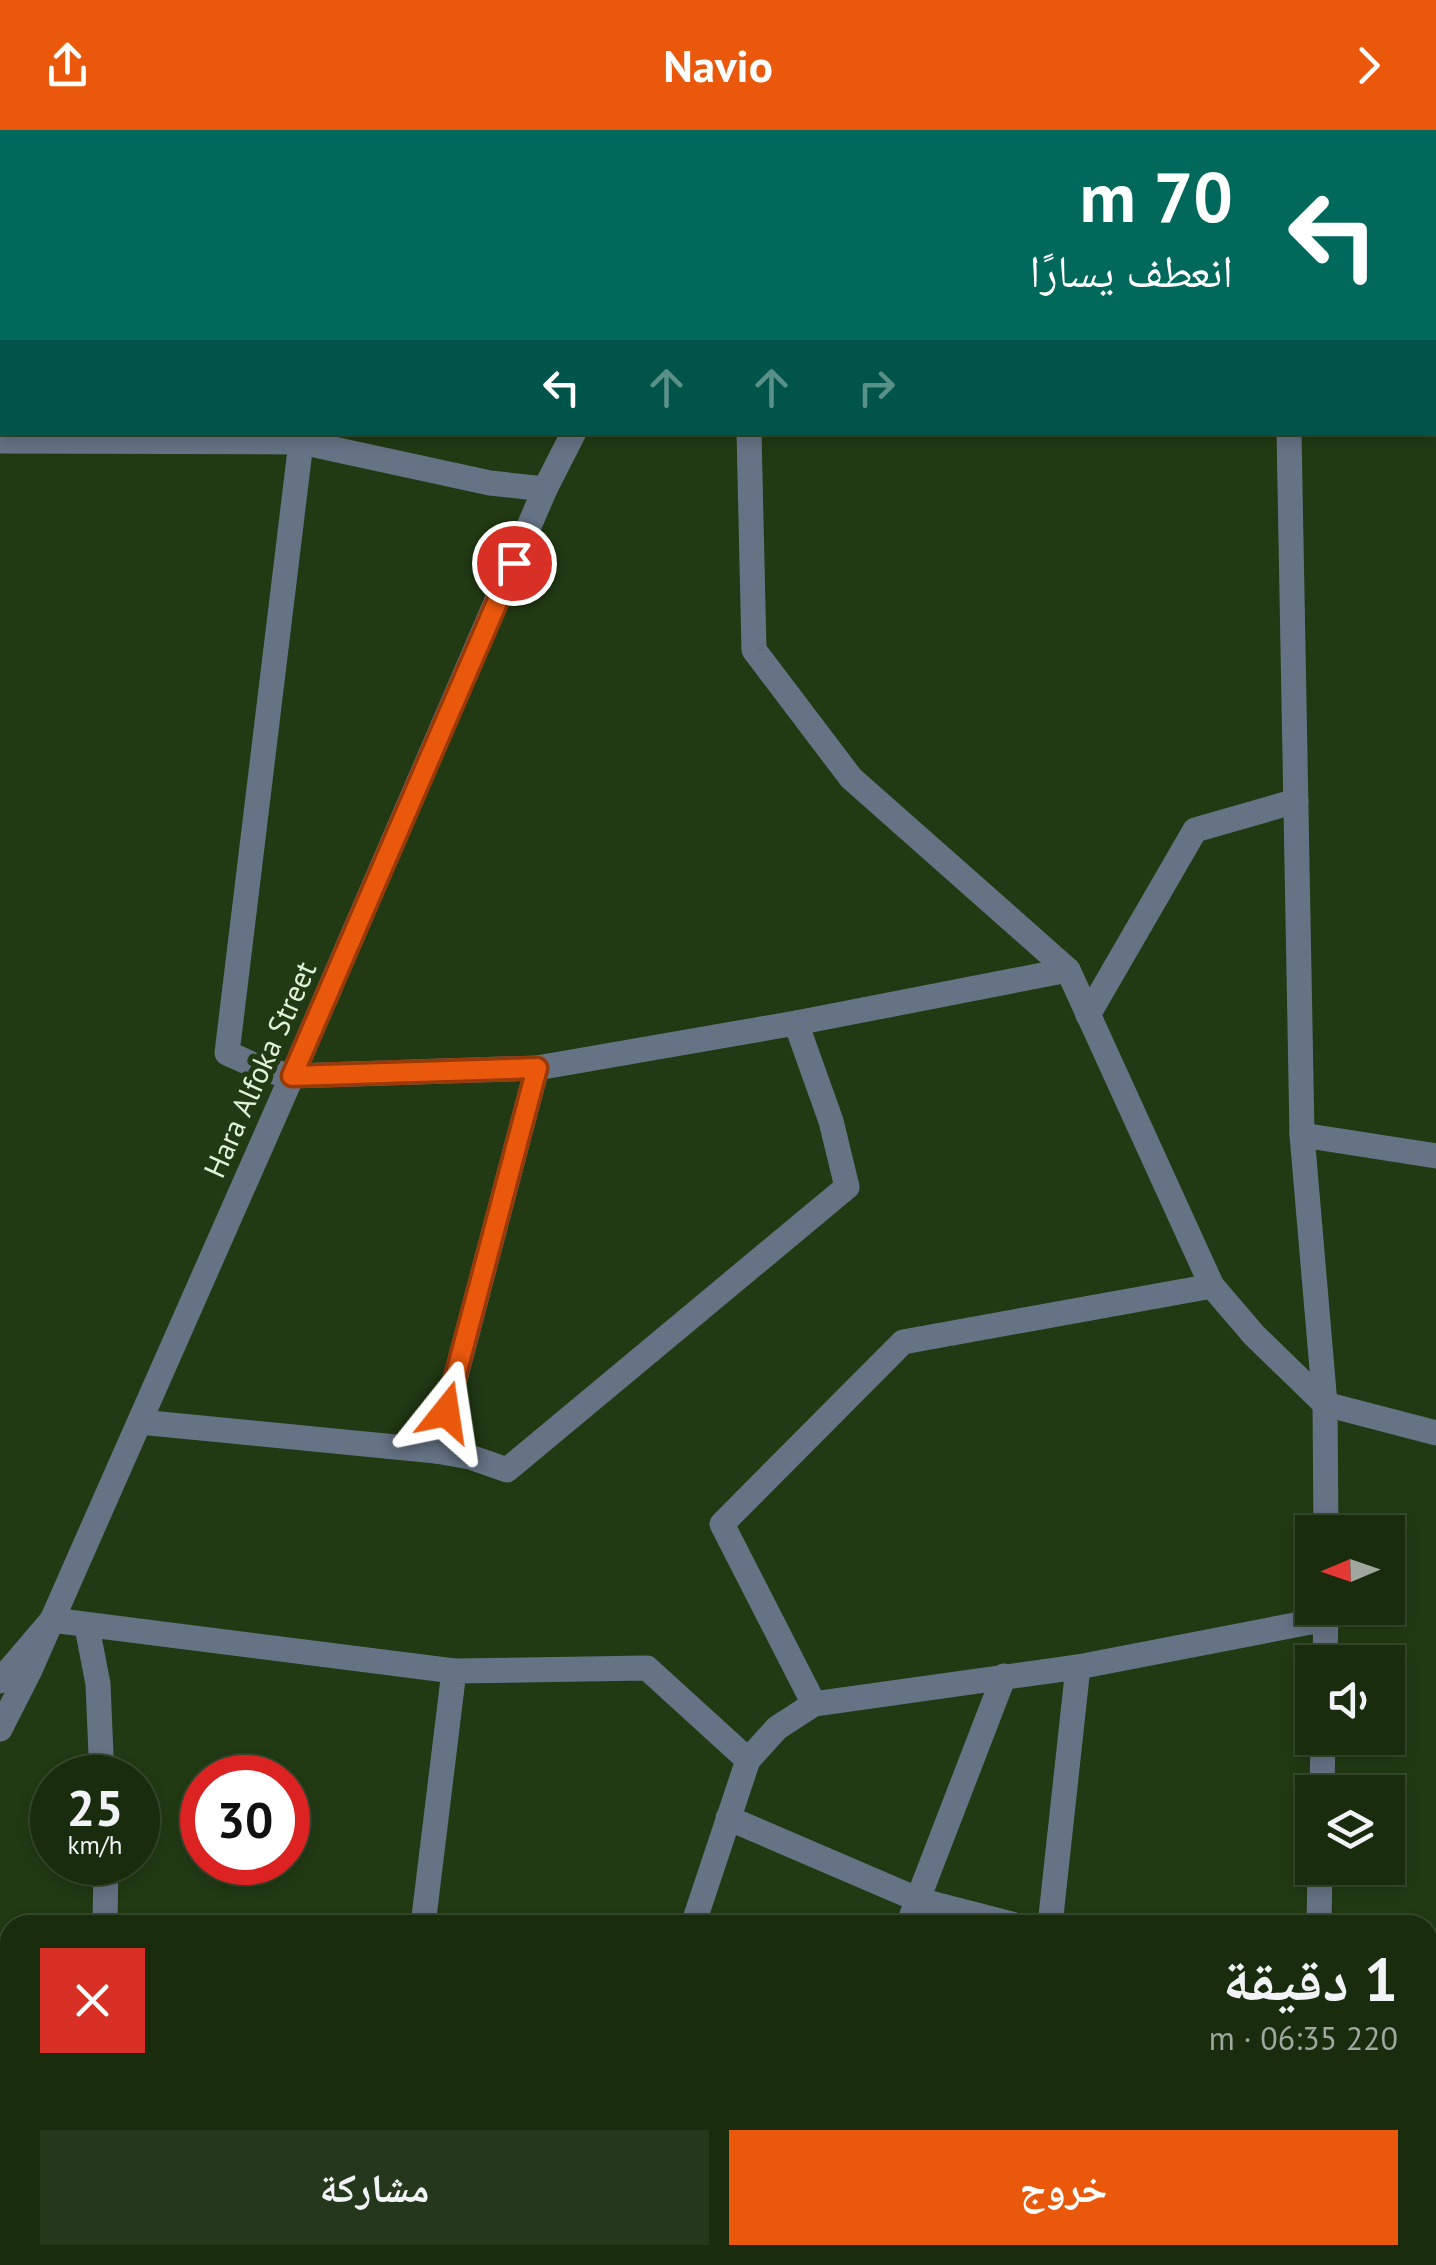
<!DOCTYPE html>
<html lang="ar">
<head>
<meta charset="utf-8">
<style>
  :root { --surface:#192c0e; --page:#26381c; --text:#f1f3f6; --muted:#9fa79e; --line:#37482e; --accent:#ea580c }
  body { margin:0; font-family:"PT Sans","Noto Naskh Arabic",sans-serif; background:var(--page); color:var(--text); direction:rtl; height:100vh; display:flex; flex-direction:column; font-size:38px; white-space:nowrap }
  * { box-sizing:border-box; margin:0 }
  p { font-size:32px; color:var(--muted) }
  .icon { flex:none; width:55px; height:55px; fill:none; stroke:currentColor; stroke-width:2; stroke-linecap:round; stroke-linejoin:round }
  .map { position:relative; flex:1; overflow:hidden; direction:ltr }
  .side { position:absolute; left:0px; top:1785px; width:1438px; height:350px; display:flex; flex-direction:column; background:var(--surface); border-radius:30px 30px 0 0; box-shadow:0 5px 15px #0003,0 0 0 2px var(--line); direction:rtl }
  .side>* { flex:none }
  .hud { position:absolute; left:0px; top:0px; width:1438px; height:305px; box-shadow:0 5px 15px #0003,0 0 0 2px var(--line); direction:rtl; background:#00695c; color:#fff; overflow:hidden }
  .needle { width:65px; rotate:268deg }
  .fabs { position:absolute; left:1295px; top:1385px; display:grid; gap:20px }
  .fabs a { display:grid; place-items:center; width:110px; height:110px; border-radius:0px; background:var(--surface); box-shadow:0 5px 15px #0003,0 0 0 2px var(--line); font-size:50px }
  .speed { position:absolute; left:30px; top:1625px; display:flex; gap:20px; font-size:50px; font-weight:700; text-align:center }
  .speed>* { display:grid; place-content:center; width:130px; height:130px; border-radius:50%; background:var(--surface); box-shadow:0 5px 15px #0003,0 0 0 2px var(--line); line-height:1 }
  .speed small { font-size:25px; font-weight:400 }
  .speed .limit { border:15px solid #d22; background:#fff; color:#111 }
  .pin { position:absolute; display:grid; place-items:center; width:85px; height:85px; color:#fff; margin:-42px; border:5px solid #fff; border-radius:50%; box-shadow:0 2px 10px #0007 }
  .me { position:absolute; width:110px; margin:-55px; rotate:15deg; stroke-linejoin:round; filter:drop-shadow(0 0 8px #0008) }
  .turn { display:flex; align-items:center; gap:35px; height:210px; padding:0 40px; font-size:45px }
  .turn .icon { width:130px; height:130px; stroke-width:2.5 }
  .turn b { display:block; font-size:70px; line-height:85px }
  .lanes { display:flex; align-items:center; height:95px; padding:0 40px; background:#0003; justify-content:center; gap:50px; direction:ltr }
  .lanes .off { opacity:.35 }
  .round { display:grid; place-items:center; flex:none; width:105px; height:105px; border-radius:0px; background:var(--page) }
  .headline { display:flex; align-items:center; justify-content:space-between; height:170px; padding:0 40px }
  h1 { font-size:60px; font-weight:700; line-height:75px }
  .cta { display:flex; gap:20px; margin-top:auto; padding:20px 40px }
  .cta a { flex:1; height:115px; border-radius:0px; background:var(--accent); color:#fff; font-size:40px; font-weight:700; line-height:115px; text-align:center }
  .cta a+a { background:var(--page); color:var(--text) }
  header { display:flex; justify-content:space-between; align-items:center; height:130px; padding:0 40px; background:var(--accent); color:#fff; font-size:45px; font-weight:700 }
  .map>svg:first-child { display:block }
</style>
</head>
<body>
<header><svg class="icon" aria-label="forward" viewBox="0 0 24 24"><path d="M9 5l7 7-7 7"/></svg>Navio<svg class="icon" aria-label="share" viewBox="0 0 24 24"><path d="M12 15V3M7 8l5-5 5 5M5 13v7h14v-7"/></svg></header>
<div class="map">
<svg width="1436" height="2135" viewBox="0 0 1436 2135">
  <rect width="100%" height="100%" fill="#213a13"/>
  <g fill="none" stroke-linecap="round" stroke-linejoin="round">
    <g stroke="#667385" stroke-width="25">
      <polyline points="1283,0 1283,2"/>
      <polyline points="645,2 645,0"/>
      <polyline points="1435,218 1436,218"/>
      <polyline points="749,302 754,520 851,648 1068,840"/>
      <polyline points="1289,302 1302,1005 1325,1274 1326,1402"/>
      <polyline points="0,311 301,312 490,353 545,359"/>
      <polyline points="301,312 227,923 265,940 292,946 537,938 796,893 1068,840 1212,1156 1254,1205 1325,1274 1436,1303"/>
      <polyline points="1088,885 1195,700 1296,671"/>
      <polyline points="1302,1005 1436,1026"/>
      <polyline points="140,1292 436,1321 470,1327 507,1340 847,1057 831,991 796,893"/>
      <polyline points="436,1321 537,938"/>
      <polyline points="87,1497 98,1554 102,1648"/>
      <polyline points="1325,1532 1326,1478"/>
      <polyline points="0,1551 52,1490 454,1541"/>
      <polyline points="814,1574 722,1394 903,1212 1212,1156"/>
      <polyline points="0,1599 30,1540 292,946 545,359 574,302"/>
      <polyline points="1322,1662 1323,1608"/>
      <polyline points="728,1688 919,1770 1015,1795"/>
      <polyline points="105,1795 106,1732"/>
      <polyline points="423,1795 454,1541 647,1538 748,1630"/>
      <polyline points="693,1795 748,1630 777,1598 814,1574 1078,1537 1326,1489"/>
      <polyline points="908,1795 1004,1546"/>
      <polyline points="1050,1795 1078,1537"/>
      <polyline points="1319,1795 1320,1738"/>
      <polyline points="0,1833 10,1838"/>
      <polyline points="1432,2116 1436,2073"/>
      <polyline points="61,2135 66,2125"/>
      <polyline points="1318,2135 1319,2125"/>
    </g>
    <g stroke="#8398b4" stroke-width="25">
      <polyline points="1428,2116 1436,2117"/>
      <polyline points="745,2135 778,2125"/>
      <polyline points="910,2135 910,2125"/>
    </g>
  </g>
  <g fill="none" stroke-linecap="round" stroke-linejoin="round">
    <defs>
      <polyline id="route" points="446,1282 537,938 292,946 514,433"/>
    </defs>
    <use href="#route" stroke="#983908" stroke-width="25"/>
    <use href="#route" stroke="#ea580c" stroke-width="18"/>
  </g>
  <g text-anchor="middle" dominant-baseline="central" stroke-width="10" stroke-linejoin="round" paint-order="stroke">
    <g font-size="30" fill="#e1f2da" stroke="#213a13">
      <text transform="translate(259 939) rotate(-66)">Hara Alfoka Street</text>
    </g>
  </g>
</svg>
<div class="fabs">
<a><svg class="needle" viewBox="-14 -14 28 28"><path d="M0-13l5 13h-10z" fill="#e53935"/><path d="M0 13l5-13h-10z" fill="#9fa79e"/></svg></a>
<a><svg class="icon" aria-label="sound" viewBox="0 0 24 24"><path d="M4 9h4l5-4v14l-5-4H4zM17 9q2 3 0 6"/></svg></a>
<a><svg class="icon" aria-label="layers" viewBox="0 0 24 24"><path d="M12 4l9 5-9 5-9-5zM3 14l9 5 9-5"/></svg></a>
</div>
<div class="speed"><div>25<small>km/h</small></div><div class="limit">30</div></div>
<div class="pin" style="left:514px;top:433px;background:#d93025"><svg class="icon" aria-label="arrive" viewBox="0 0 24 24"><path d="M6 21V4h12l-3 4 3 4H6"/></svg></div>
<svg class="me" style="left:446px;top:1282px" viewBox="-20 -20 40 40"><path d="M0-17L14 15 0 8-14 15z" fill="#ea580c" stroke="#fff" stroke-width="4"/></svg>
<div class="hud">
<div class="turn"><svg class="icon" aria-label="left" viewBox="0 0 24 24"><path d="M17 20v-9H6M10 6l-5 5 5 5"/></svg><div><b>70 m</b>انعطف يسارًا</div></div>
<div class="lanes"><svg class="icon" aria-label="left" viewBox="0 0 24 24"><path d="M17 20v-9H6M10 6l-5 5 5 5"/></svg><svg class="icon off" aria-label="ahead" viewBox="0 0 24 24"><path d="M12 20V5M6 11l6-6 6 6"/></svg><svg class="icon off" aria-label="ahead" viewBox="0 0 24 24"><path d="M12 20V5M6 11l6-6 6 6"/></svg><svg class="icon off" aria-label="right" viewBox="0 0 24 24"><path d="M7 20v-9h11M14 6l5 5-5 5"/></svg></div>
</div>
<section class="side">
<div class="headline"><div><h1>1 دقيقة</h1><p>220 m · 06:35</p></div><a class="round" style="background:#d93025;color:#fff"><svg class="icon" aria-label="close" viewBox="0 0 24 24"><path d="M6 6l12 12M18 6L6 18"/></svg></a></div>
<div class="cta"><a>خروج</a><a>مشاركة</a></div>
</section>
</div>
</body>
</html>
